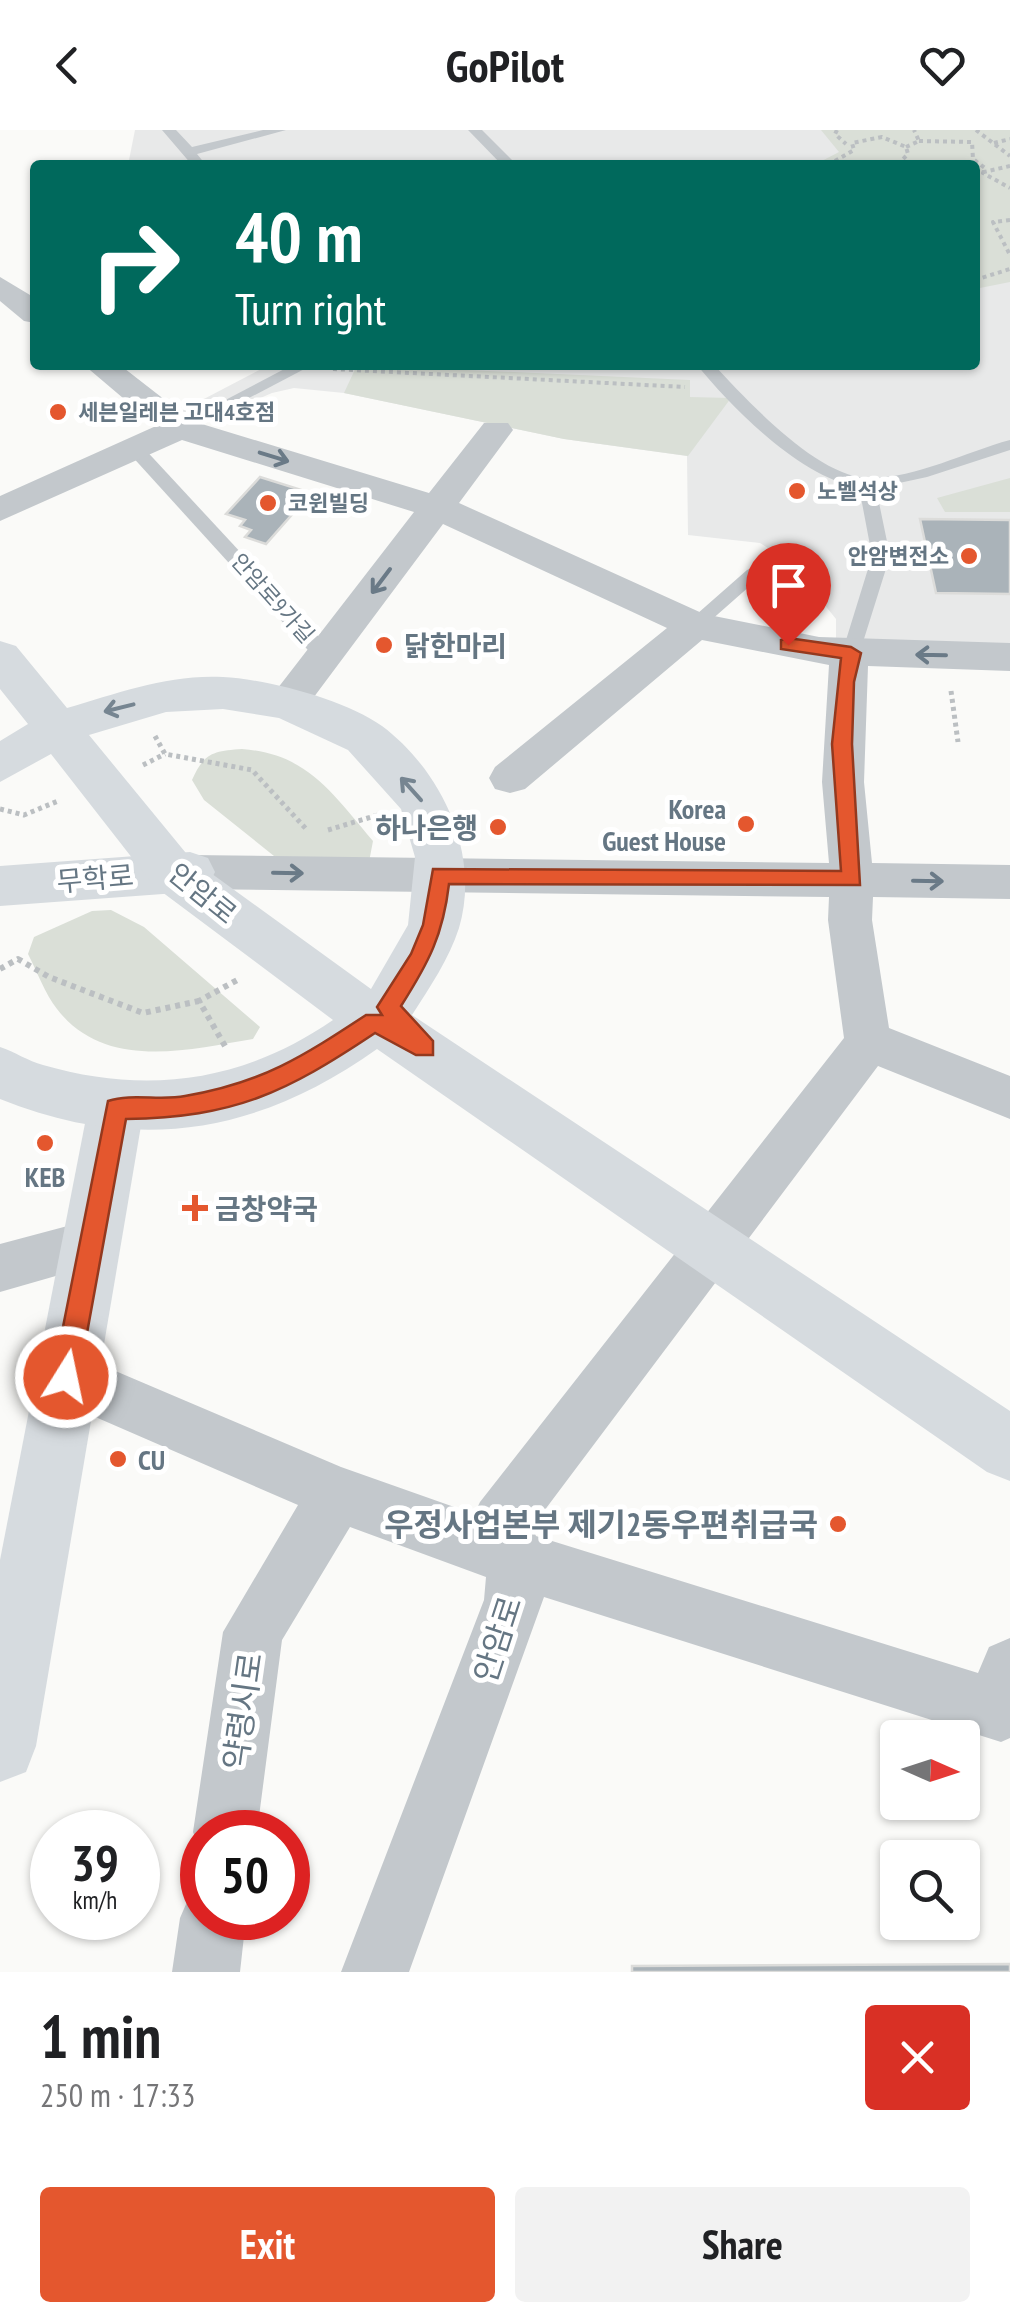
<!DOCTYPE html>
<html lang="en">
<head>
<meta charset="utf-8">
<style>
  :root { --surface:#fff; --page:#f2f2f2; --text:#202124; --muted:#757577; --accent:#e4572e }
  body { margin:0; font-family:"PT Sans Narrow","Noto Sans KR",sans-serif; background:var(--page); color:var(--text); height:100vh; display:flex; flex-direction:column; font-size:38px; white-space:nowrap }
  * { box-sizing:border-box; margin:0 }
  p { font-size:32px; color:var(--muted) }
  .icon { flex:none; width:55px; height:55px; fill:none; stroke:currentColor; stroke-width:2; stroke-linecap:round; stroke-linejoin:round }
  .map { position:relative; height:1842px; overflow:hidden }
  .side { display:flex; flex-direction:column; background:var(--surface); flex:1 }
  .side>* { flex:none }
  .banner { position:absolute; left:30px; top:30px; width:950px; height:210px; border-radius:10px; box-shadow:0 2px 8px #0004; background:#00695c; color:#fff; overflow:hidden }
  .needle { width:65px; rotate:93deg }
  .fabs { position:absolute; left:880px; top:1590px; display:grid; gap:20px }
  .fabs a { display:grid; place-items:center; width:100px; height:100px; border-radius:10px; background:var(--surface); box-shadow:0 2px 8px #0004; font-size:50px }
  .speed { position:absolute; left:30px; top:1680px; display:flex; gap:20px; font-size:50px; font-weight:700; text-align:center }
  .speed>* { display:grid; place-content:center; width:130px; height:130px; border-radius:50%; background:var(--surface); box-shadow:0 2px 8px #0004; line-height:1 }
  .speed small { font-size:25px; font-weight:400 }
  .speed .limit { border:15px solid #d22; background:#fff; color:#111 }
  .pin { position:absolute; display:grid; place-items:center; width:85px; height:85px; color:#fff; margin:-102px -42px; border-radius:50% 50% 50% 0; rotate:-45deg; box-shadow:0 0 10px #0007 }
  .pin .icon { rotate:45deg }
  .me { position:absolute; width:110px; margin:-55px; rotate:10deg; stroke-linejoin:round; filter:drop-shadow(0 0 8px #0008) }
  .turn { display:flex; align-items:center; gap:35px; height:210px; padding:0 40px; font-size:45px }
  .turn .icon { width:130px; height:130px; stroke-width:2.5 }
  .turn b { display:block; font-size:70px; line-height:85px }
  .round { display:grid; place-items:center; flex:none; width:105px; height:105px; border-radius:10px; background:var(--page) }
  .head { display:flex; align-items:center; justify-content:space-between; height:170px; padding:0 40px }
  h1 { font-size:60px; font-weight:700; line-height:75px }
  .primary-button { display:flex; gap:20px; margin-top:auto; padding:20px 40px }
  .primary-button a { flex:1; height:115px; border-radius:10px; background:var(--accent); color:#fff; font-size:40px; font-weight:700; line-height:115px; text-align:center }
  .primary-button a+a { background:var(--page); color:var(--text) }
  header { display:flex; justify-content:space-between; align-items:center; height:130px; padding:0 40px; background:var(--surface); font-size:45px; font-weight:700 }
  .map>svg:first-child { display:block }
</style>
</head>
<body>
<header><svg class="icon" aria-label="back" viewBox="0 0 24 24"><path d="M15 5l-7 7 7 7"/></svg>GoPilot<svg class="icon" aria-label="heart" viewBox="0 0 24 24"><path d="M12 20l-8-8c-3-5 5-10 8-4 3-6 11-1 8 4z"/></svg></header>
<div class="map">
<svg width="1010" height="1842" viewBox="0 0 1010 1842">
  <rect width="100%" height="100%" fill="#fafaf8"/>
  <polygon fill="#e8e9e9" points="135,0 1010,0 1010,517 836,514 836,489 791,433 760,413 688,405 687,326 564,309 344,263 294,258 272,263 201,294 199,304 179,282 269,235 975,235 975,35 128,35"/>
  <g fill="#dadfd7">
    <polygon points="821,0 1010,0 1010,152 975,159 975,35 814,35 839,22"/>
    <polygon points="357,235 690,250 690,267 731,268 688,326 564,309 344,263"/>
    <polygon points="1010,348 1010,382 945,382 937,368"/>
    <path d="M 242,619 C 308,624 332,663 373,711 L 369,732 L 279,730 L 204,670 L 192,650 C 204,623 213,621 242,619 Z"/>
    <path d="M 111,780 L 144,797 L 260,897 L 253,909 C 187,920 105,941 57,879 C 45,864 37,841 28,824 L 34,807 L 92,781 Z"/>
  </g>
  <g fill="#aab3b9" stroke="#dcdcda" stroke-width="2.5">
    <polygon points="260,347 311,363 266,414 245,407 251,400 240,396 245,390 226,384"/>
    <polygon points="920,389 1010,390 1010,464 936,463"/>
    <polygon points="1010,1834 1010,1842 632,1842 632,1836"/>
  </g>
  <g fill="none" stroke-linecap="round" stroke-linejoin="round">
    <g stroke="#bbbfc2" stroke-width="4" stroke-dasharray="4 4" stroke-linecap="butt">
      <polyline points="837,0 835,4 846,14"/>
      <polyline points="976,0 1010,26"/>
      <polyline points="919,11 972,12 973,29 985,38 983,43 1010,58"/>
      <polyline points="994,13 1010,9"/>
      <polyline points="906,17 919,11 914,0"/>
      <polyline points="828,35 854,20 852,13 882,7 906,17 908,24 897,35"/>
      <polyline points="975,44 1010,36"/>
      <polyline points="1010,90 993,92 1010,125"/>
      <polyline points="975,150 1010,139"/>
      <polyline points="333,239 685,257"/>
    </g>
    <g stroke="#bbbfc2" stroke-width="5" stroke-dasharray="4 4" stroke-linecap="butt">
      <polyline points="951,561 958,612"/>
      <polyline points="155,606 165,624 252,640 308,701"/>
      <polyline points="143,635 165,624"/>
      <polyline points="0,679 24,685 58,671"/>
      <polyline points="328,700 378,685"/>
    </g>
    <g stroke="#bbbfc2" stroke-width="6" stroke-dasharray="5 5" stroke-linecap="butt">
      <polyline points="0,839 18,829 49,847 143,883 199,871"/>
      <polyline points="225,916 199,871 239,849"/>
    </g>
    <g fill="#c3c8cc" fill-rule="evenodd">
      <polygon points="162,0 176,0 192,17 263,0 286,0 197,24 206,35 192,35"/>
      <polygon points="468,0 482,0 517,35 502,35"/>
      <polygon points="292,235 312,235 186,301 172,298"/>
      <path d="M 697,235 L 714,235 C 748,271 816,346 868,348 C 915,349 965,322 1010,310 L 1010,320 L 927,347 L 876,358 L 890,426 L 858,528 L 851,529 L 842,523 L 872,426 L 859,357 C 802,349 732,278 697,235 Z"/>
      <polygon points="135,314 141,315 331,520 331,530 317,530 129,323 129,315"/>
      <polygon points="773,428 779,430 779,438 759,448 701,499 689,499 689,491 747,440"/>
    </g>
    <g fill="#c3c8cc" fill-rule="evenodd">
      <polygon points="0,147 35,168 35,193 24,191 0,171"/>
      <polygon points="84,235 120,235 192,291 429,363 484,293 508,293 513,300 459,373 704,484 819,507 1010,513 1010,541 868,536 864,652 872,733 1010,735 1010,769 873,767 872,790 889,898 1010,946 1010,989 878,936 532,1397 536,1406 978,1543 989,1517 1010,1508 1010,1608 1001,1612 544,1467 409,1842 341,1842 484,1470 486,1447 350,1397 282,1510 257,1702 202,1702 202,1725 193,1702 223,1502 298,1375 47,1266 39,1247 47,1228 66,1220 341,1337 474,1384 480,1372 844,908 828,790 829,767 190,759 175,754 168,742 175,730 190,725 829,733 822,652 829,535 702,510 525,659 510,663 495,659 489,648 495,637 667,498 443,394 302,583 288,587 274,583 268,573 274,563 414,382 182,310 0,391 0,366 156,296"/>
      <polygon points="90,1090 108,1097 116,1114 108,1131 0,1162 0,1114"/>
      <polygon points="202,1759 202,1788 246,1788 240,1842 172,1842 180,1788 190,1765"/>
    </g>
    <g fill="#d6dbdf" fill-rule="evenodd">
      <polygon points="190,722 208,728 215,742 208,756 190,762 0,776 0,736"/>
      <polygon points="116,953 136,961 144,978 36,1616 26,1642 0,1652 0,1430 88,978 96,961"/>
    </g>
    <path fill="#d6dbdf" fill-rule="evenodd" d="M 0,511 L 16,516 L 67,578 C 118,563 169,544 223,547 C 267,549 346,570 382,596 C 442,641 481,724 459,798 C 449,829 430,857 412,885 L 1010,1281 L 1010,1351 L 987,1342 L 377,919 C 258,1004 136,1024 0,969 L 0,917 C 15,922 28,931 43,935 C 147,965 243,952 333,890 L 154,756 L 51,624 L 0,652 L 0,611 L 28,594 L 0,559 ZM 223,579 L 279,588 L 348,620 L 401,679 L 415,727 L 408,795 L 371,859 L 190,728 L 89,605 L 166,582 Z"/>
  </g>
  <defs><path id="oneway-shaft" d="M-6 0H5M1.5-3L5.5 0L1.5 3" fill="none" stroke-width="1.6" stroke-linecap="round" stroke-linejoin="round" transform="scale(2.5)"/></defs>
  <g stroke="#6a7a87">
    <use href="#oneway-shaft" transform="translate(274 327) rotate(17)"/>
    <use href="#oneway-shaft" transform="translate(381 451) rotate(127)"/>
    <use href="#oneway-shaft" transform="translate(931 525) rotate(-179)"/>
    <use href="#oneway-shaft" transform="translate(288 743) rotate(1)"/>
    <use href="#oneway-shaft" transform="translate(928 751) rotate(1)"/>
  </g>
  <g stroke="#768591">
    <use href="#oneway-shaft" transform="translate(119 578) rotate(166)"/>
    <use href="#oneway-shaft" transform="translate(411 659) rotate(-132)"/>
  </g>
  <path fill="#e4572e" stroke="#94391e" stroke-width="2.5" d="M 788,508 L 851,517 L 861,523 L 854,552 L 852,614 L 860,755 L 449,754 C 443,805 429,832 401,876 L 433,911 L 433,925 L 416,925 L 375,903 C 285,963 236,987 126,989 L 79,1247 L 75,1256 L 66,1260 L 57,1256 L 53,1247 L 108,971 C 132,963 160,971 185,966 C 262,953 302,927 366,885 L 382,885 L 377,877 L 411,824 L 423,795 L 433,739 L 841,741 L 832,614 L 841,528 L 781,519 L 781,510 Z"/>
  <g fill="#e4572e" stroke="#fff" stroke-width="4">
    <circle cx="58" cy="282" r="10"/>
    <circle cx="797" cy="361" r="10"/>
    <circle cx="268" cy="373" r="10"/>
    <circle cx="969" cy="426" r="10"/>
    <circle cx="384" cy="515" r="10"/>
    <circle cx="746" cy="694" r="10"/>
    <circle cx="498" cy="697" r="10"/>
    <circle cx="45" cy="1013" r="10"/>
    <path d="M190 1063h10v10h10v10h-10v10h-10v-10h-10v-10h10z"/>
    <circle cx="118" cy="1329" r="10"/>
    <circle cx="838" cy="1394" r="10"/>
  </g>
  <g text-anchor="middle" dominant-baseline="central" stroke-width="10" stroke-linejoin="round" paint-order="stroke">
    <g font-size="22" font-weight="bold" fill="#657683" stroke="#fff" text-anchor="start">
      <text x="78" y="282">세븐일레븐 고대4호점</text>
      <text x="817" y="361">노벨석상</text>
      <text x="288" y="373">코윈빌딩</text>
      <text x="949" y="426" text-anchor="end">안암변전소</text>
    </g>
    <g font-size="22" fill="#657683" stroke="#fff">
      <text transform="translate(273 468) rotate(48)">안암로9가길</text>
    </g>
    <g font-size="28" font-weight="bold" fill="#657683" stroke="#fff" text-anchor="start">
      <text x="404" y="515">닭한마리</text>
      <text x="726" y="678" text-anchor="end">Korea<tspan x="726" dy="32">Guest House</tspan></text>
      <text x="478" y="697" text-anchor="end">하나은행</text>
      <text x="45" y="1046" text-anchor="middle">KEB</text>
      <text x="215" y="1078">금창약국</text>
      <text x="138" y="1329">CU</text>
    </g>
    <g font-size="28" fill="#657683" stroke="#fff">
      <text transform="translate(95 748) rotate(-5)">무학로</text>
      <text transform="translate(203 763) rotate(39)">안암로</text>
    </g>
    <g font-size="32" font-weight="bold" fill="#657683" stroke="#fff" text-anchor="end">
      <text x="818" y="1394">우정사업본부 제기2동우편취급국</text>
    </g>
    <g font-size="32" fill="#657683" stroke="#fff">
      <text transform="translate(497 1509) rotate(-72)">안암로</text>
      <text transform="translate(242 1581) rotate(-82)">약령시로</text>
    </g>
  </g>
</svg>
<div class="fabs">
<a><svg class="needle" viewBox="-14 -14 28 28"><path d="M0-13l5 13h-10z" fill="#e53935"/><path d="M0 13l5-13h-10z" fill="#757577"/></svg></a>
<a><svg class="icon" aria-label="search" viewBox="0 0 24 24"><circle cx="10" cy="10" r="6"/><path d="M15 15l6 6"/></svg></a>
</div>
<div class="speed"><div>39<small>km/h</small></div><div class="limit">50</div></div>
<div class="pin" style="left:788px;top:515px;background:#d93025"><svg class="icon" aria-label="arrive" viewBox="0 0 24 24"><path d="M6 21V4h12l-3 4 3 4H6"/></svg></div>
<svg class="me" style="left:66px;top:1247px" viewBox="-20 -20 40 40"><circle r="17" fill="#e4572e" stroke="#fff" stroke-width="3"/><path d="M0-11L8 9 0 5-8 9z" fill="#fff"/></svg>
<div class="banner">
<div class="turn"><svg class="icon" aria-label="right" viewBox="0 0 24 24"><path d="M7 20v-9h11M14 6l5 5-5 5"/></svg><div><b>40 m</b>Turn right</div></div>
</div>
</div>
<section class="side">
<div class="head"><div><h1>1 min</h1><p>250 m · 17:33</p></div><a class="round" style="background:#d93025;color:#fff"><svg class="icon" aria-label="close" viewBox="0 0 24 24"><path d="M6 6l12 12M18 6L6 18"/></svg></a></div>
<div class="primary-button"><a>Exit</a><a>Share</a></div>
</section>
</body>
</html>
